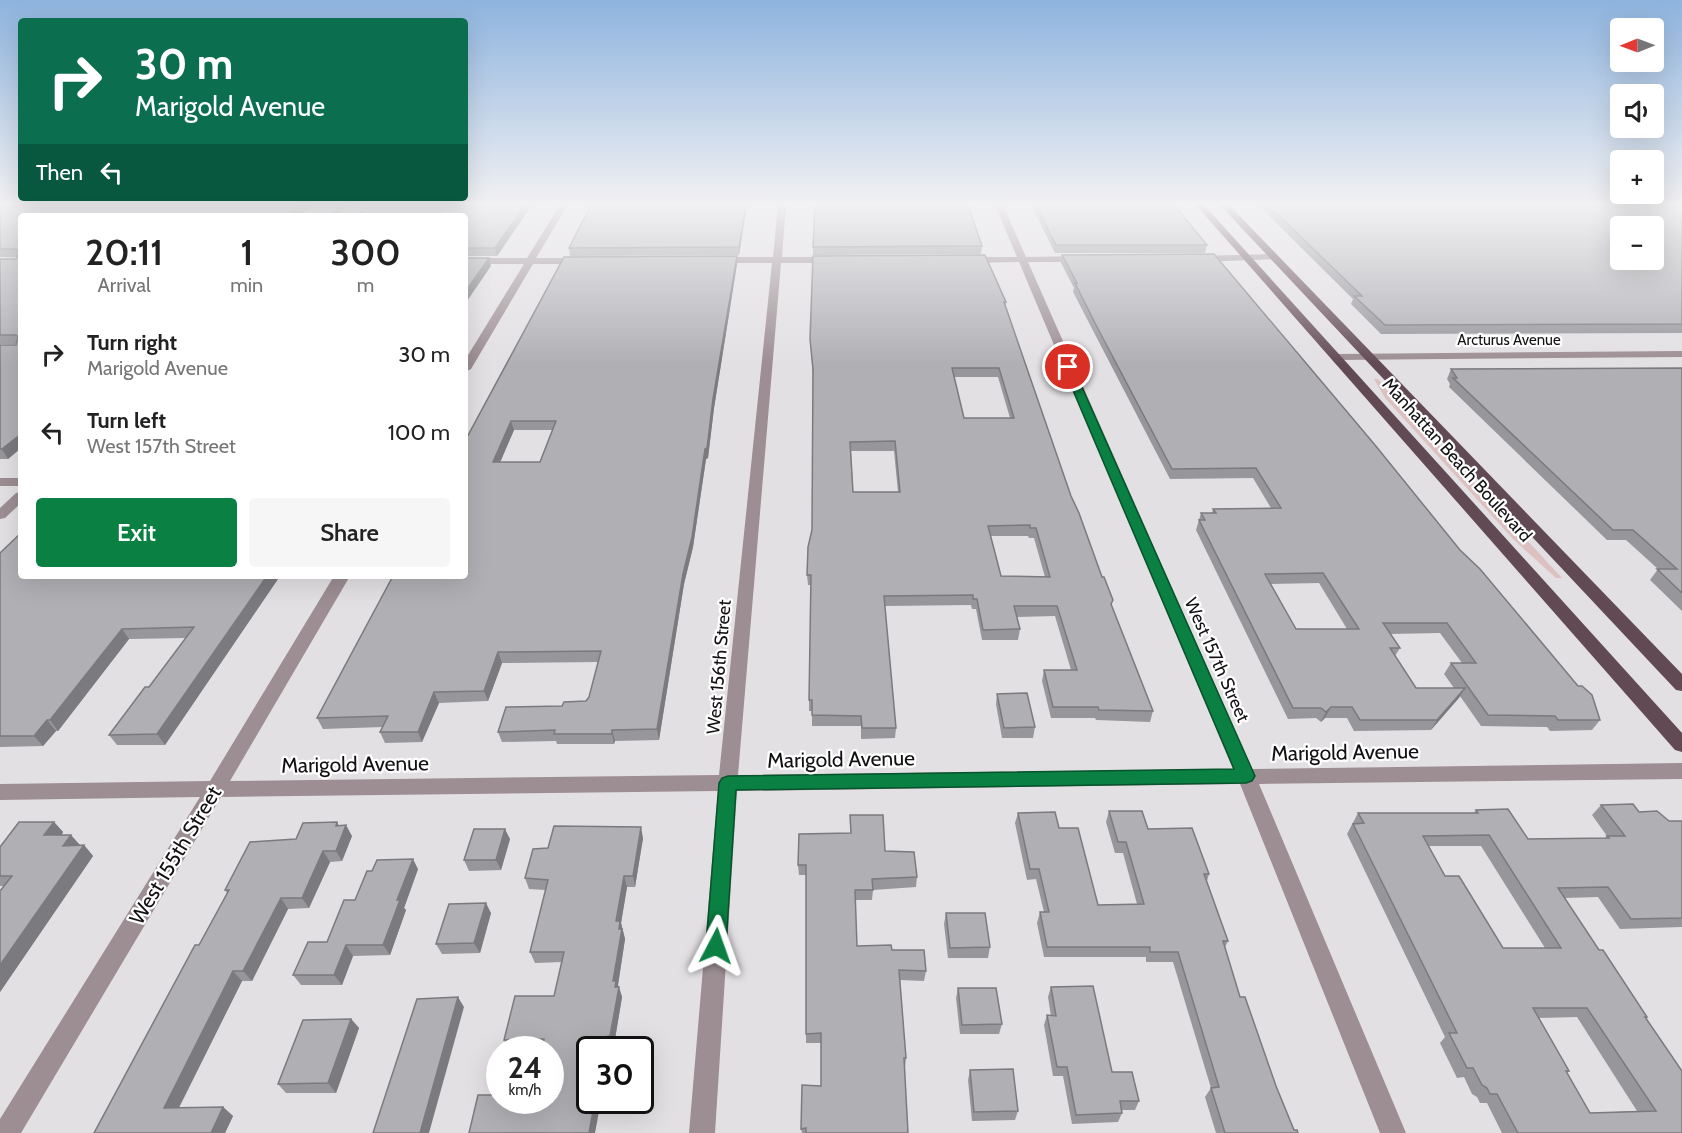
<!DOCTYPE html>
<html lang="en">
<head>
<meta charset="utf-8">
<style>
  :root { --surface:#fff; --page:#f6f6f6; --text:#222; --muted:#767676; --accent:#0b8043 }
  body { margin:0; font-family:Cabin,sans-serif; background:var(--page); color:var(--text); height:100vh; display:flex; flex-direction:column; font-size:22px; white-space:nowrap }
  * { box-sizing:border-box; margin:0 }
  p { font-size:20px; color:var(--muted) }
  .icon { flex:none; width:33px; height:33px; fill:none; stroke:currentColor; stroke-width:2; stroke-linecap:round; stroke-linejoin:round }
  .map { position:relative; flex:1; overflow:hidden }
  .details { position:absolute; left:18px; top:213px; width:450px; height:366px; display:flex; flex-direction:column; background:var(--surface); border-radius:6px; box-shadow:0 6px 24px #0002 }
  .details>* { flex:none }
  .hud { position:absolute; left:18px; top:18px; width:450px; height:183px; border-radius:6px; box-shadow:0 6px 24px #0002; background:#0b6e4f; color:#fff; overflow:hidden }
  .needle { width:39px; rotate:269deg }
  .controls { position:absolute; left:1610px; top:18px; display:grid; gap:12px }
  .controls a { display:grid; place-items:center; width:54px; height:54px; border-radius:6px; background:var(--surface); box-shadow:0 6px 24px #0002; font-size:30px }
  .speed { position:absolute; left:486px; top:1036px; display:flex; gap:12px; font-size:30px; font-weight:700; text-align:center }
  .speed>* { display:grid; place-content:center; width:78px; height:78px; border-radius:50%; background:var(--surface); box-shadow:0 6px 24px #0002; line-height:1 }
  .speed small { font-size:15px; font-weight:400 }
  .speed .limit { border:3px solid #111; border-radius:9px; background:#fff; color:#111 }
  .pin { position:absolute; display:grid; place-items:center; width:51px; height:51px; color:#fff; margin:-26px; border:3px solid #fff; border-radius:50%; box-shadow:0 2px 6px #0007 }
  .me { position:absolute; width:66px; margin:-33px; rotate:4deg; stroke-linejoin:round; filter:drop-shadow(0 0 4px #0008) }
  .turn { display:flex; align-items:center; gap:21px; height:126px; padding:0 18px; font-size:27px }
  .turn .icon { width:78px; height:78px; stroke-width:2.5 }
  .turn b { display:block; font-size:42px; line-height:51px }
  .then { display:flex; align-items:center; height:57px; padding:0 18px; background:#0003; gap:12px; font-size:22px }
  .eta { display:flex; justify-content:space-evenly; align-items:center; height:102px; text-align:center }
  .eta b { font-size:36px; font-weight:600; line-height:42px }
  .button { display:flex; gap:12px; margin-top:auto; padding:12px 18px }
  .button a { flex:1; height:69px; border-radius:6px; background:var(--accent); color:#fff; font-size:24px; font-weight:600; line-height:69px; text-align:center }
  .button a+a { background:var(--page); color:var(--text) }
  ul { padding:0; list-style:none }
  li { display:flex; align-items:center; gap:18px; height:78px; padding:0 18px }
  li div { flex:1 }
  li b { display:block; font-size:22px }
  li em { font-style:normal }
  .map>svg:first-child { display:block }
</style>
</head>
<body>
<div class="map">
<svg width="1682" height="1133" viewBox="0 0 1682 1133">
  <rect width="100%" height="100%" fill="#e3e0e4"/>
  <polygon fill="#dcc1c0" points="1374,379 1378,379 1562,578 1556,578 1513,539 1385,398"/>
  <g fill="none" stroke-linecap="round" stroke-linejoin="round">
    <g fill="#9c8e93" fill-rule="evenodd">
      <polygon points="340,205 349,205 337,216 328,216"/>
      <polygon points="560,205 568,205 536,258 582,258 587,261 582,264 533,264 471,369 465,372 465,360 524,264 465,264 465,258 527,258"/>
      <polygon points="778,205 786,205 782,257 834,257 839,260 834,263 781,263 738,775 1233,769 1019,262 969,263 964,260 969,257 1017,257 995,205 1003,205 1026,257 1080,256 1085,259 1080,262 1028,262 1252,769 1682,763 1682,779 1259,784 1406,1133 1380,1133 1240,784 737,791 715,1133 689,1133 718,791 221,797 21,1133 0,1133 0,1119 200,797 0,800 0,784 210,781 334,576 350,576 230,781 719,775 772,263 717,263 712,260 717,257 773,257"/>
      <polygon points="1273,254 1278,257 1276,259 1200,262 1195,259 1200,256"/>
      <polygon points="1682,351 1682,357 1337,360 1331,357 1337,354"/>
      <rect x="0" y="478" width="21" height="8"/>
      <polygon points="21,492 21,503 5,518 0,519 0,508 16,493"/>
    </g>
    <g fill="#624a54" fill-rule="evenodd">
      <polygon points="1196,205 1204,205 1682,733 1682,752 1675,750"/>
      <polygon points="1220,205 1229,205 1682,674 1682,691 1676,690"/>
    </g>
  </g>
  <g fill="#97969b" fill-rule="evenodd">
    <polygon points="0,205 312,205 299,216 21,216 21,448 8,459 0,459 0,345 16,345 16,344 0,344 0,259 16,259 17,257 0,257"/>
    <polygon points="368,205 532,205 497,256 465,256 465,216"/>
    <polygon points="591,205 747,205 739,255 570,256 569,248"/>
    <polygon points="1031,205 1174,205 1207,245 1205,253 1055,253"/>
    <polygon points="1258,205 1682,205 1682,333 1381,334 1351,304 1353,299"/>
    <polygon points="982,246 981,254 813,255 813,247"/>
    <path d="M 1062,255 L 1460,550 L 1600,720 L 1592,730 L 1550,731 L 1547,727 L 1481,726 L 1460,696 L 1431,730 L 1354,731 L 1347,718 L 1325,718 L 1321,722 L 1316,718 L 1288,719 L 1196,530 L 1201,513 L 1212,513 L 1213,509 L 1271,508 L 1253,478 L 1170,479 L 1073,292 L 1074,288 L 1061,263 ZM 1319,583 L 1347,629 L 1296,629 L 1270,584 ZM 1440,633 L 1462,663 L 1451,663 L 1444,674 L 1454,688 L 1416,688 L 1395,656 L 1400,648 L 1390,634 Z"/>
    <path d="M 737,256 L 737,264 L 714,408 L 708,458 L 706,459 L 693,547 L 684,584 L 659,740 L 615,741 L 614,744 L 557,744 L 556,741 L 502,742 L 498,732 L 562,706 L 586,701 L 589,697 L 598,662 L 502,663 L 488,701 L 439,703 L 422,742 L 385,743 L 380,732 L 383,727 L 323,729 L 317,718 L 465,576 L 465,441 ZM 514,430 L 553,430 L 540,462 L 500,462 Z"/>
    <path d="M 1006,302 L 1005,308 L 1071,496 L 1102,577 L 1113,600 L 1111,606 L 1153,711 L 1150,722 L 1096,720 L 1095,718 L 1051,718 L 1042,681 L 1044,670 L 1071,670 L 1055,616 L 1017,617 L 1020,629 L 1018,640 L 982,640 L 976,609 L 972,609 L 971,605 L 885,606 L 896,728 L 895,738 L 861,739 L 861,726 L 812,726 L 812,711 L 809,711 L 809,700 L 811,585 L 808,585 L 807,575 L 812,530 L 813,375 L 810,339 ZM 954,377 L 998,377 L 1010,418 L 964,418 ZM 851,451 L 894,451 L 898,492 L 853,492 ZM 990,536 L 1028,536 L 1029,538 L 1034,538 L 1045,577 L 1001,576 Z"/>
    <polygon points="1682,368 1682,611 1650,580 1658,569 1626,540 1607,540 1449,387 1450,384 1447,379 1451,369"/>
    <polygon points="0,553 21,576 280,576 165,745 117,745 109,735 149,687 186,638 129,639 58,731 56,731 43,746 0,747"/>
    <polygon points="997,694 1035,727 1033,738 1002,738 996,704"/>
    <path d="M 1601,805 L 1639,812 L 1669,821 L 1682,821 L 1682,927 L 1620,929 L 1598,897 L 1564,898 L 1599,950 L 1647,1017 L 1646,1018 L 1682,1133 L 1502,1133 L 1487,1103 L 1480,1103 L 1477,1097 L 1472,1094 L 1464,1077 L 1457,1078 L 1440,1043 L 1445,1037 L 1347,834 L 1358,813 L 1474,813 L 1476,810 L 1528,839 L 1605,838 L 1607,836 L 1592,815 ZM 1429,846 L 1481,846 L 1545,948 L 1503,948 L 1445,876 ZM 1577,1017 L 1637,1111 L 1590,1113 L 1567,1073 L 1569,1071 L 1539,1018 Z"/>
    <polygon points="1109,811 1148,829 1209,874 1207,881 1228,941 1225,947 1240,997 1294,1130 1298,1133 1216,1133 1205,1097 1211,1088 1173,962 1146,962 1146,957 1044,957 1037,923 1040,912 1044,912 1036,879 1027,880 1015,823 1018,813 1098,905 1137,904 1123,853 1115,853 1106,822"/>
    <polygon points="54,822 63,832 62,835 80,845 84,845 93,856 0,992 0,891 4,886 0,886 0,847"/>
    <polygon points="339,826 352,836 342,861 330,862 309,908 288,909 252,981 242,981 179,1108 223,1107 233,1116 225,1133 94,1133 199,945 227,893 225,890 296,839"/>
    <polygon points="643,838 635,887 627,887 621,923 625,939 618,985 622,997 614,1045 601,1048 601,1050 590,1050 590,1101 598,1101 600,1106 550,1101 542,1049 509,1050 504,1040 554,996 562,962 535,963 530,952 546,890 529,889 525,878 548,848"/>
    <polygon points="510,839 501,870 469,871 464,860"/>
    <polygon points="885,851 917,877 916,887 873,890 872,900 855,900 857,946 892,950 926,971 924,981 900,980 906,1058 905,1067 904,1067 908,1133 802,1133 801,1129 821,1086 821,1043 806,1043 806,875 799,875 798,865"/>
    <polygon points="418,869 404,908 406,910 390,955 353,956 342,985 301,985 293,975 327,942 355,900"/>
    <polygon points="491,913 480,953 442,954 436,944"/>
    <polygon points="946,913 990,947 988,958 948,958 944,924"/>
    <polygon points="1051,987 1112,1072 1139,1101 1135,1110 1122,1110 1122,1113 1118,1122 1072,1124 1063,1076 1053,1076 1044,1025 1047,1015 1051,1016 1048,997"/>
    <polygon points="958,988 1002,1024 999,1034 960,1034 956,998"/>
    <polygon points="351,1019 359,1028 336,1093 286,1093 278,1084"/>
    <polygon points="970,1070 1018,1111 1015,1120 972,1121 968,1080"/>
  </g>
  <g fill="#7b7a7e">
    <polygon points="301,205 312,205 299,216 287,216"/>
    <polygon points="525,205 532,205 497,256 495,248"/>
    <polygon points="746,205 747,205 739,255 739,247"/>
    <polygon points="737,256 737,264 714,408 708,458 706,459 693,547 684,584 659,740 657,729 683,574"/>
    <polygon points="489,258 491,266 465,304 465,292"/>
    <polygon points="511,421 514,430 496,472 493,462"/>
    <polygon points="21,434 21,448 8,459 2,449"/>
    <polygon points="267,576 280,576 165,745 157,734"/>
    <polygon points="122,629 129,639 58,731 50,720"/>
    <polygon points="498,652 502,663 488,701 484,691"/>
    <polygon points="1465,688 1459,698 1431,730 1437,720"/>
    <polygon points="434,692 439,703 422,742 418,732"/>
    <polygon points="1331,707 1325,718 1321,722 1326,712"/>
    <polygon points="47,720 56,731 43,746 34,736"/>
    <polygon points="612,730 615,741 614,744 612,734"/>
    <polygon points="54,822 63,832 54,846 44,835"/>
    <polygon points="337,822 343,833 346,825 352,836 342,861 336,851 336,826"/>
    <polygon points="641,827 643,838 635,887 633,876"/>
    <polygon points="505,829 510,839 501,870 496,860"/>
    <polygon points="71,835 80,845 63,846"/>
    <polygon points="84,845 93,856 0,992 0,965"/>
    <polygon points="323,851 330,862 309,908 302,898"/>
    <polygon points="413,859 418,869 404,908 406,910 390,955 383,945 397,900"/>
    <polygon points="624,876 627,887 621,923 625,939 618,985 619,989 619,987 622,997 614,1045 601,1048 601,1050 596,1050 598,1038 613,981 616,921"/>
    <polygon points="281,898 288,909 252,981 243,971"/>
    <polygon points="486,903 491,913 480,953 474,943"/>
    <polygon points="346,945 353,956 342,985 334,975"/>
    <polygon points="233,971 242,981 174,1117 164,1108"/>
    <polygon points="458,997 464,1007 429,1133 420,1133"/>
    <polygon points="351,1019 359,1028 336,1093 328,1083"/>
    <polygon points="595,1101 598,1101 600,1106 595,1133 589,1133"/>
    <polygon points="223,1107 233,1116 225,1133 211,1133"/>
  </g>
  <g fill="#b0afb4" stroke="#7b7a7e" stroke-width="1.5" fill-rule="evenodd">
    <polygon points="0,205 301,205 287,216 21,216 21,434 2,449 0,449 0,345 16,345 18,337 16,335 0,335 0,259 16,259 19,251 16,249 0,249"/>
    <polygon points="368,205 525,205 495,248 465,248 465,216 357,216"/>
    <polygon points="591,205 746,205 739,247 569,248"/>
    <polygon points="815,205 968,205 982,246 813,247"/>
    <polygon points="1036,205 1174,205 1207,245 1056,245"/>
    <path d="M 1268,205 L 1682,205 L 1682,324 L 1385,325 L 1354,296 L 1362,296 ZM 1620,226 L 1653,226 L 1653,260 L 1620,260 Z"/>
    <path d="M 1214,254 L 1375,445 L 1460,550 L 1480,569 L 1578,686 L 1582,686 L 1592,695 L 1600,720 L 1558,720 L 1555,716 L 1488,715 L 1451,663 L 1476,663 L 1447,623 L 1383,623 L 1400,648 L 1390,648 L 1416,688 L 1465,688 L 1437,720 L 1360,720 L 1352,707 L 1331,707 L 1326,712 L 1321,708 L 1293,708 L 1199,520 L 1205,520 L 1201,513 L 1216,513 L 1213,509 L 1281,508 L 1256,468 L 1172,469 L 1096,325 L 1075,283 L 1077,283 L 1062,255 ZM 1323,573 L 1359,629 L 1296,629 L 1266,576 L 1265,574 Z"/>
    <path d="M 985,255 L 1006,302 L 1004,302 L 1071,496 L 1079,513 L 1102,577 L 1104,577 L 1113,600 L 1111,604 L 1153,711 L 1099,710 L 1098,707 L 1053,707 L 1044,670 L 1077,670 L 1057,606 L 1014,606 L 1020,629 L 983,630 L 977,599 L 973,599 L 973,595 L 884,596 L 896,728 L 862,728 L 861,716 L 812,715 L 812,700 L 809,700 L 811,575 L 807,575 L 808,547 L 812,530 L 813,369 L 810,339 L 813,256 ZM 952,368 L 999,368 L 1014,418 L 964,418 ZM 895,441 L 900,492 L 853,492 L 850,442 ZM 1030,525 L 1030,528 L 1036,528 L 1050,577 L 1001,576 L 988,526 Z"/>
    <path d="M 737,256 L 713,399 L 707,448 L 705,449 L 692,537 L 683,574 L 657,729 L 612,730 L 612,734 L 554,734 L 555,730 L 498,732 L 506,707 L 562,706 L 564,702 L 586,701 L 589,697 L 601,651 L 498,652 L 484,691 L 434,692 L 418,732 L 380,732 L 388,716 L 317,718 L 393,576 L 465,576 L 465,441 L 564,257 ZM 511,421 L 556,421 L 540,462 L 493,462 Z"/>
    <polygon points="465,258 489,258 465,292"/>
    <polygon points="1682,368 1682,593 1657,569 1677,569 1633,530 1613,530 1453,378 1457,378 1451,369"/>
    <polygon points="21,533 21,576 267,576 157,734 109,735 145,687 149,687 194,627 122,629 50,720 47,720 34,736 0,736 0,553"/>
    <polygon points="1027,693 1035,727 1004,728 997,694"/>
    <path d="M 1633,804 L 1639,812 L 1657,811 L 1669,821 L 1682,821 L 1682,918 L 1631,919 L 1608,887 L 1558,888 L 1599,950 L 1603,950 L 1647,1017 L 1645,1017 L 1682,1071 L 1682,1133 L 1518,1133 L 1497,1094 L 1490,1094 L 1487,1088 L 1482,1085 L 1473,1068 L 1467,1068 L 1449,1033 L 1457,1033 L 1353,824 L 1364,823 L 1358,813 L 1478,813 L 1476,810 L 1508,809 L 1528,839 L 1609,838 L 1607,836 L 1625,836 L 1601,805 ZM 1489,835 L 1561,948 L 1503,948 L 1459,876 L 1445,876 L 1423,836 ZM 1533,1008 L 1587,1008 L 1656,1111 L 1590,1113 L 1566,1071 L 1569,1071 Z"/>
    <polygon points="1109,811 1142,811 1148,829 1192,828 1209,874 1204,874 1228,941 1223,941 1240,997 1245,997 1276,1086 1294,1130 1297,1130 1298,1133 1225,1133 1211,1088 1219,1087 1178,952 1150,952 1150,947 1047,947 1040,912 1049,912 1039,869 1030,869 1018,813 1055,812 1059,828 1078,828 1098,905 1144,904 1126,842 1118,842"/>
    <polygon points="850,815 883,815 885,851 914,852 917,877 872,879 873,890 855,890 857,946 891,945 892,950 924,950 926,971 899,970 906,1058 904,1058 908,1133 806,1133 806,1128 801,1129 802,1085 821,1086 821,1033 806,1034 806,865 798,865 799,834 851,833"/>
    <polygon points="19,822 54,822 44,835 71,835 63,846 84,845 0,965 0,891 12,876 0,876 0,847"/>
    <polygon points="337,822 336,826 346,825 336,851 323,851 302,898 281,898 243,971 233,971 164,1108 223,1107 211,1133 94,1133 195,945 199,945 229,890 225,890 250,842 296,839 303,823"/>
    <polygon points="554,826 641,827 633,876 624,876 616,921 620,921 619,929 622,929 613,981 616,981 615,987 619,987 610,1036 598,1038 596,1050 590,1050 590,1101 595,1101 589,1133 469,1133 478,1095 500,1095 500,1101 550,1101 550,1050 542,1050 544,1039 504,1040 515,996 554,996 564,952 530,952 548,880 525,878 533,849 548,848"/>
    <polygon points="474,829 505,829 496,860 464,860"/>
    <polygon points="413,859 397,900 400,900 383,945 346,945 334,975 293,975 308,942 327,942 344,900 355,900 367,871 372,871 377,860"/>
    <polygon points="486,903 474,943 436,944 449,904"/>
    <polygon points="946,913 985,913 990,947 950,948"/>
    <polygon points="1093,986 1112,1072 1132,1072 1139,1101 1120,1101 1122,1113 1076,1115 1067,1067 1057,1067 1047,1015 1056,1016 1051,987"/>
    <polygon points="958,988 996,988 1002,1024 962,1025"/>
    <polygon points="458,997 420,1133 373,1133 417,999"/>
    <polygon points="351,1019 328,1083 278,1084 303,1020"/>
    <polygon points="1013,1069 1018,1111 974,1112 970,1070"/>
  </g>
  <linearGradient id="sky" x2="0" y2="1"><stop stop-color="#8db3de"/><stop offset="0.56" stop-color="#f2f1f3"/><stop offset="1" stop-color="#f2f1f3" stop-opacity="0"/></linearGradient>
  <rect width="1682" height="364" fill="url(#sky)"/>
  <polygon fill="#0b8043" stroke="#07532c" stroke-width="1.5" points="1065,365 1073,367 1255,776 1252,781 1246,783 736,790 726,946 723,953 716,956 708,953 706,946 719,783 722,778 728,776 1234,769 1063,367"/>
  <g text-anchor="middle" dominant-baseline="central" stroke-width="4.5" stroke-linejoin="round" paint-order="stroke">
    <g font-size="15" fill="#121012" stroke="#fff">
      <text x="1509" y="340">Arcturus Avenue</text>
    </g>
    <g font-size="18" fill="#121012" stroke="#fff">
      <text transform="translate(1457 460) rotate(48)">Manhattan Beach Boulevard</text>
      <text transform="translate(1217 660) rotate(66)">West 157th Street</text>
      <text transform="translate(719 667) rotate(-85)">West 156th Street</text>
    </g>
    <g font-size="21" fill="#121012" stroke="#fff">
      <text transform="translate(1345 752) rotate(-1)">Marigold Avenue</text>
      <text transform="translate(841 759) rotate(-1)">Marigold Avenue</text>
      <text transform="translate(355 764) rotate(-1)">Marigold Avenue</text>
      <text transform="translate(175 855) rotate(-59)">West 155th Street</text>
    </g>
  </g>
</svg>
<div class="controls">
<a><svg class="needle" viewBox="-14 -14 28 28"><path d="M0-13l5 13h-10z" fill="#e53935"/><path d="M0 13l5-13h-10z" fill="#767676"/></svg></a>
<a><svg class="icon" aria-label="sound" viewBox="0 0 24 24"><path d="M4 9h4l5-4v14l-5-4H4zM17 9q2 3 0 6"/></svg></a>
<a>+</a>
<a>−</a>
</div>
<div class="speed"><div>24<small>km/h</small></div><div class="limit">30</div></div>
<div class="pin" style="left:1068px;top:367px;background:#d93025"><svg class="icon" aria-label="arrive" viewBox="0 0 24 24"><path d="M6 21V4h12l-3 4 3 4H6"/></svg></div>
<svg class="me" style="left:716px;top:946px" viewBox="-20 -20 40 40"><path d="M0-17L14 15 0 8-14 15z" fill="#0b8043" stroke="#fff" stroke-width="4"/></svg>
<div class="hud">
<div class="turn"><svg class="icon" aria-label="right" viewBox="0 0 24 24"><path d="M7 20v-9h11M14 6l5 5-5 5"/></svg><div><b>30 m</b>Marigold Avenue</div></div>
<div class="then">Then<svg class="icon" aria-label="left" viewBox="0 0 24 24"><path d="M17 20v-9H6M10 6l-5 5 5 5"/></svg></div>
</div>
<section class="details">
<div class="eta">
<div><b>20:11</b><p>Arrival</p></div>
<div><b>1</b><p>min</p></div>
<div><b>300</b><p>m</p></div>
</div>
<ul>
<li><svg class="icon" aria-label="right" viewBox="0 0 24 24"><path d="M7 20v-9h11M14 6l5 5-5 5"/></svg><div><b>Turn right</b><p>Marigold Avenue</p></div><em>30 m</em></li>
<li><svg class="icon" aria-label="left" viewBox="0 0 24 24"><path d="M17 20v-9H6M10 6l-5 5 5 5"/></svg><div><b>Turn left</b><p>West 157th Street</p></div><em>100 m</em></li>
</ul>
<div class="button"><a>Exit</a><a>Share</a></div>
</section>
</div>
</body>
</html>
